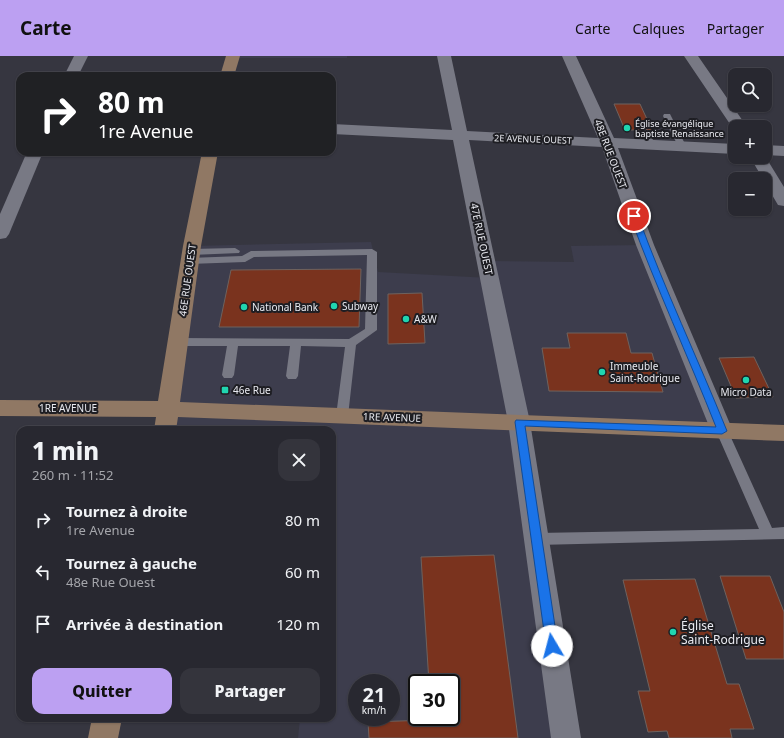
<!DOCTYPE html>
<html lang="fr">
<head>
<meta charset="utf-8">
<style>
  :root { --surface:#282830; --page:#34343c; --text:#f1f3f6; --muted:#a5a6ab; --line:#44444c; --accent:#bca0f2 }
  body { margin:0; font-family:"Noto Sans",sans-serif; background:var(--page); color:var(--text); height:100vh; display:flex; flex-direction:column; font-size:15px; white-space:nowrap }
  * { box-sizing:border-box; margin:0 }
  p { font-size:13px; color:var(--muted) }
  .icon { flex:none; width:22px; height:22px; fill:none; stroke:currentColor; stroke-width:2; stroke-linecap:round; stroke-linejoin:round }
  .map { position:relative; flex:1; overflow:hidden }
  .details { position:absolute; left:16px; top:370px; width:320px; height:296px; display:flex; flex-direction:column; background:var(--surface); border-radius:12px; box-shadow:0 1px 3px #0004,0 0 0 1px var(--line) }
  .details>* { flex:none }
  .top-card { position:absolute; left:16px; top:16px; width:320px; height:84px; border-radius:12px; box-shadow:0 1px 3px #0004,0 0 0 1px var(--line); background:#202124; color:#fff; overflow:hidden }
  .fabs { position:absolute; left:728px; top:12px; display:grid; gap:8px }
  .fabs a { display:grid; place-items:center; width:44px; height:44px; border-radius:8px; background:var(--surface); box-shadow:0 1px 3px #0004,0 0 0 1px var(--line); font-size:20px }
  .speed { position:absolute; left:348px; top:618px; display:flex; gap:8px; font-size:20px; font-weight:700; text-align:center }
  .speed>* { display:grid; place-content:center; width:52px; height:52px; border-radius:50%; background:var(--surface); box-shadow:0 1px 3px #0004,0 0 0 1px var(--line); line-height:1 }
  .speed small { font-size:10px; font-weight:400 }
  .speed .limit { border:2px solid #111; border-radius:6px; background:#fff; color:#111 }
  .pin { position:absolute; display:grid; place-items:center; width:34px; height:34px; color:#fff; margin:-17px; border:2px solid #fff; border-radius:50%; box-shadow:0 1px 4px #0007 }
  .me { position:absolute; width:44px; margin:-22px; rotate:352deg; stroke-linejoin:round; filter:drop-shadow(0 0 3px #0008) }
  .turn { display:flex; align-items:center; gap:14px; height:84px; padding:0 16px; font-size:18px }
  .turn .icon { width:52px; height:52px; stroke-width:2.5 }
  .turn b { display:block; font-size:28px; line-height:34px }
  .round { display:grid; place-items:center; flex:none; width:42px; height:42px; border-radius:12px; background:var(--page) }
  .overview { display:flex; align-items:center; justify-content:space-between; height:68px; padding:0 16px }
  h1 { font-size:24px; font-weight:800; line-height:30px }
  .primary-button { display:flex; gap:8px; margin-top:auto; padding:8px 16px }
  .primary-button a { flex:1; height:46px; border-radius:12px; background:var(--accent); color:#111; font-size:16px; font-weight:800; line-height:46px; text-align:center }
  .primary-button a+a { background:var(--page); color:var(--text) }
  ul { padding:0; list-style:none }
  li { display:flex; align-items:center; gap:12px; height:52px; padding:0 16px }
  li div { flex:1 }
  li b { display:block; font-size:15px }
  li em { font-style:normal }
  header { display:flex; align-items:center; gap:24px; box-sizing:border-box; height:56px; padding:0 20px; background:var(--accent); color:#111 }
  header strong { font-size:19px }
  nav { display:flex; gap:22px; margin-inline-start:auto; font-size:14px }
  .map>svg:first-child { display:block }
</style>
</head>
<body>
<header>
<strong>Carte</strong>
<nav><a>Carte</a><a>Calques</a><a>Partager</a></nav>
</header>
<div class="map">
<svg width="784" height="682" viewBox="0 0 784 682">
  <rect width="100%" height="100%" fill="#363640"/>
  <g fill="#3d3d4d" fill-rule="evenodd">
    <polygon points="233,0 347,0 347,2 232,2"/>
    <path d="M 371,186 L 378,216 L 489,222 L 486,205 L 574,206 L 571,190 L 645,189 L 722,375 L 519,366 L 566,682 L 298,682 L 300,662 L 332,662 L 332,374 L 165,374 L 192,190 ZM 357,627 L 391,627 L 391,661 L 357,661 ZM 417,627 L 451,627 L 451,661 L 417,661 Z"/>
  </g>
  <g fill="#7a331e" stroke="#6e625e">
    <polygon points="614,48 640,48 652,74 625,74"/>
    <polygon points="361,213 359,271 219,271 231,214"/>
    <polygon points="422,237 425,287 388,288 388,238"/>
    <polygon points="567,277 626,277 631,297 652,297 663,336 549,335 542,292 570,292"/>
    <polygon points="754,301 773,341 736,342 719,302"/>
    <polygon points="494,499 518,682 369,682 368,666 431,664 431,661 451,661 451,627 429,627 421,501"/>
    <polygon points="720,520 770,520 784,556 784,603 746,603"/>
    <polygon points="695,523 727,628 739,628 754,673 730,673 732,682 669,682 667,675 648,676 638,635 650,635 623,524"/>
  </g>
  <g fill="none" stroke-linecap="round" stroke-linejoin="round">
    <g fill="#787984" fill-rule="evenodd">
      <polygon points="664,58 670,58 686,90 685,92 679,92 663,60"/>
      <polygon points="645,73 648,74 655,88 654,90 651,91 648,90 641,76"/>
      <polygon points="235,192 240,195 239,197 191,199 186,196 191,193"/>
      <polygon points="372,193 377,196 377,274 356,289 348,360 346,363 342,364 338,363 336,360 345,291 301,290 298,320 296,323 288,323 286,320 290,290 238,290 234,319 232,322 224,322 222,319 227,290 178,290 174,289 172,286 174,283 178,282 349,283 365,273 367,199 254,201 245,206 189,208 184,205 189,202 242,200 251,195"/>
      <polygon points="722,371 726,372 728,375 772,472 784,471 784,483 537,489 532,487 530,483 532,479 537,477 759,473 716,375 718,372"/>
    </g>
    <g fill="#787984" fill-rule="evenodd">
      <polygon points="74,0 88,0 78,20 64,20"/>
      <polygon points="437,0 451,0 467,75 598,82 562,0 576,0 614,82 735,88 735,98 618,92 654,189 733,375 730,381 722,383 714,381 711,375 636,189 602,91 469,84 530,366 581,682 551,682 508,366 453,84 332,78 332,68 452,74"/>
      <polygon points="684,0 698,0 747,71 735,71 735,75 734,74"/>
      <polygon points="765,89 784,90 784,100 765,99"/>
      <polygon points="27,96 43,96 9,178 6,182 0,183 0,158"/>
      <polygon points="765,100 784,131 784,150 778,149 765,127 765,123 763,123 750,101 765,101"/>
    </g>
    <g fill="#907864" fill-rule="evenodd">
      <polygon points="226,0 240,0 234,20 220,20"/>
      <polygon points="202,96 218,96 201,190 180,346 784,369 784,385 178,361 176,374 154,374 156,361 0,360 0,344 158,345 183,190"/>
      <polygon points="92,662 122,662 118,682 88,682"/>
    </g>
  </g>
  <path fill="#1a73e8" stroke="#114b97" d="M 634,157 L 638,160 C 664,232 698,303 727,375 L 722,378 L 525,370 L 558,590 L 556,594 L 552,596 L 548,594 L 546,590 L 515,366 L 516,364 L 716,371 C 688,300 656,231 630,160 Z"/>
  <g fill="#20d5b0" stroke="#1e1e23" stroke-width="1.5">
    <circle cx="627" cy="72" r="4"/>
    <circle cx="334" cy="250" r="4"/>
    <circle cx="244" cy="251" r="4"/>
    <circle cx="406" cy="263" r="4"/>
    <circle cx="602" cy="316" r="4"/>
    <circle cx="746" cy="324" r="4"/>
    <rect x="221" y="330" width="8" height="8" rx="2"/>
    <circle cx="673" cy="576" r="4"/>
  </g>
  <g text-anchor="middle" dominant-baseline="central" stroke-width="4" stroke-linejoin="round" paint-order="stroke">
    <g font-size="9" fill="#e9eaf0" stroke="#1e1e23" text-anchor="start">
      <text x="635" y="67">Église évangélique<tspan x="635" dy="10">baptiste Renaissance</tspan></text>
    </g>
    <g font-size="9" fill="#e9eaf0" stroke="#1e1e23">
      <text transform="translate(533 83) rotate(2)">2E AVENUE OUEST</text>
    </g>
    <g font-size="10" fill="#e9eaf0" stroke="#1e1e23">
      <text transform="translate(611 98) rotate(69)">48E RUE OUEST</text>
      <text transform="translate(482 183) rotate(78)">47E RUE OUEST</text>
      <text transform="translate(187 224) rotate(-82)">46E RUE OUEST</text>
      <text x="68" y="352">1RE AVENUE</text>
      <text transform="translate(392 361) rotate(2)">1RE AVENUE</text>
    </g>
    <g font-size="10" fill="#e9eaf0" stroke="#1e1e23" text-anchor="start">
      <text x="342" y="250">Subway</text>
      <text x="252" y="251">National Bank</text>
      <text x="414" y="263">A&amp;W</text>
      <text x="610" y="310">Immeuble<tspan x="610" dy="12">Saint-Rodrigue</tspan></text>
      <text x="233" y="334">46e Rue</text>
      <text x="746" y="336" text-anchor="middle">Micro Data</text>
    </g>
    <g font-size="12" fill="#e9eaf0" stroke="#1e1e23" text-anchor="start">
      <text x="681" y="569">Église<tspan x="681" dy="14">Saint-Rodrigue</tspan></text>
    </g>
  </g>
</svg>
<div class="fabs">
<a><svg class="icon" aria-label="search" viewBox="0 0 24 24"><circle cx="10" cy="10" r="6"/><path d="M15 15l6 6"/></svg></a>
<a>+</a>
<a>−</a>
</div>
<div class="speed"><div>21<small>km/h</small></div><div class="limit">30</div></div>
<div class="pin" style="left:634px;top:160px;background:#d93025"><svg class="icon" aria-label="arrive" viewBox="0 0 24 24"><path d="M6 21V4h12l-3 4 3 4H6"/></svg></div>
<svg class="me" style="left:552px;top:590px" viewBox="-20 -20 40 40"><circle r="19" fill="#fff"/><path d="M0-13L10 11 0 6-10 11z" fill="#1a73e8"/></svg>
<div class="top-card">
<div class="turn"><svg class="icon" aria-label="right" viewBox="0 0 24 24"><path d="M7 20v-9h11M14 6l5 5-5 5"/></svg><div><b>80 m</b>1re Avenue</div></div>
</div>
<section class="details">
<div class="overview"><div><h1>1 min</h1><p>260 m · 11:52</p></div><a class="round"><svg class="icon" aria-label="close" viewBox="0 0 24 24"><path d="M6 6l12 12M18 6L6 18"/></svg></a></div>
<ul>
<li><svg class="icon" aria-label="right" viewBox="0 0 24 24"><path d="M7 20v-9h11M14 6l5 5-5 5"/></svg><div><b>Tournez à droite</b><p>1re Avenue</p></div><em>80 m</em></li>
<li><svg class="icon" aria-label="left" viewBox="0 0 24 24"><path d="M17 20v-9H6M10 6l-5 5 5 5"/></svg><div><b>Tournez à gauche</b><p>48e Rue Ouest</p></div><em>60 m</em></li>
<li><svg class="icon" aria-label="arrive" viewBox="0 0 24 24"><path d="M6 21V4h12l-3 4 3 4H6"/></svg><div><b>Arrivée à destination</b></div><em>120 m</em></li>
</ul>
<div class="primary-button"><a>Quitter</a><a>Partager</a></div>
</section>
</div>
</body>
</html>
